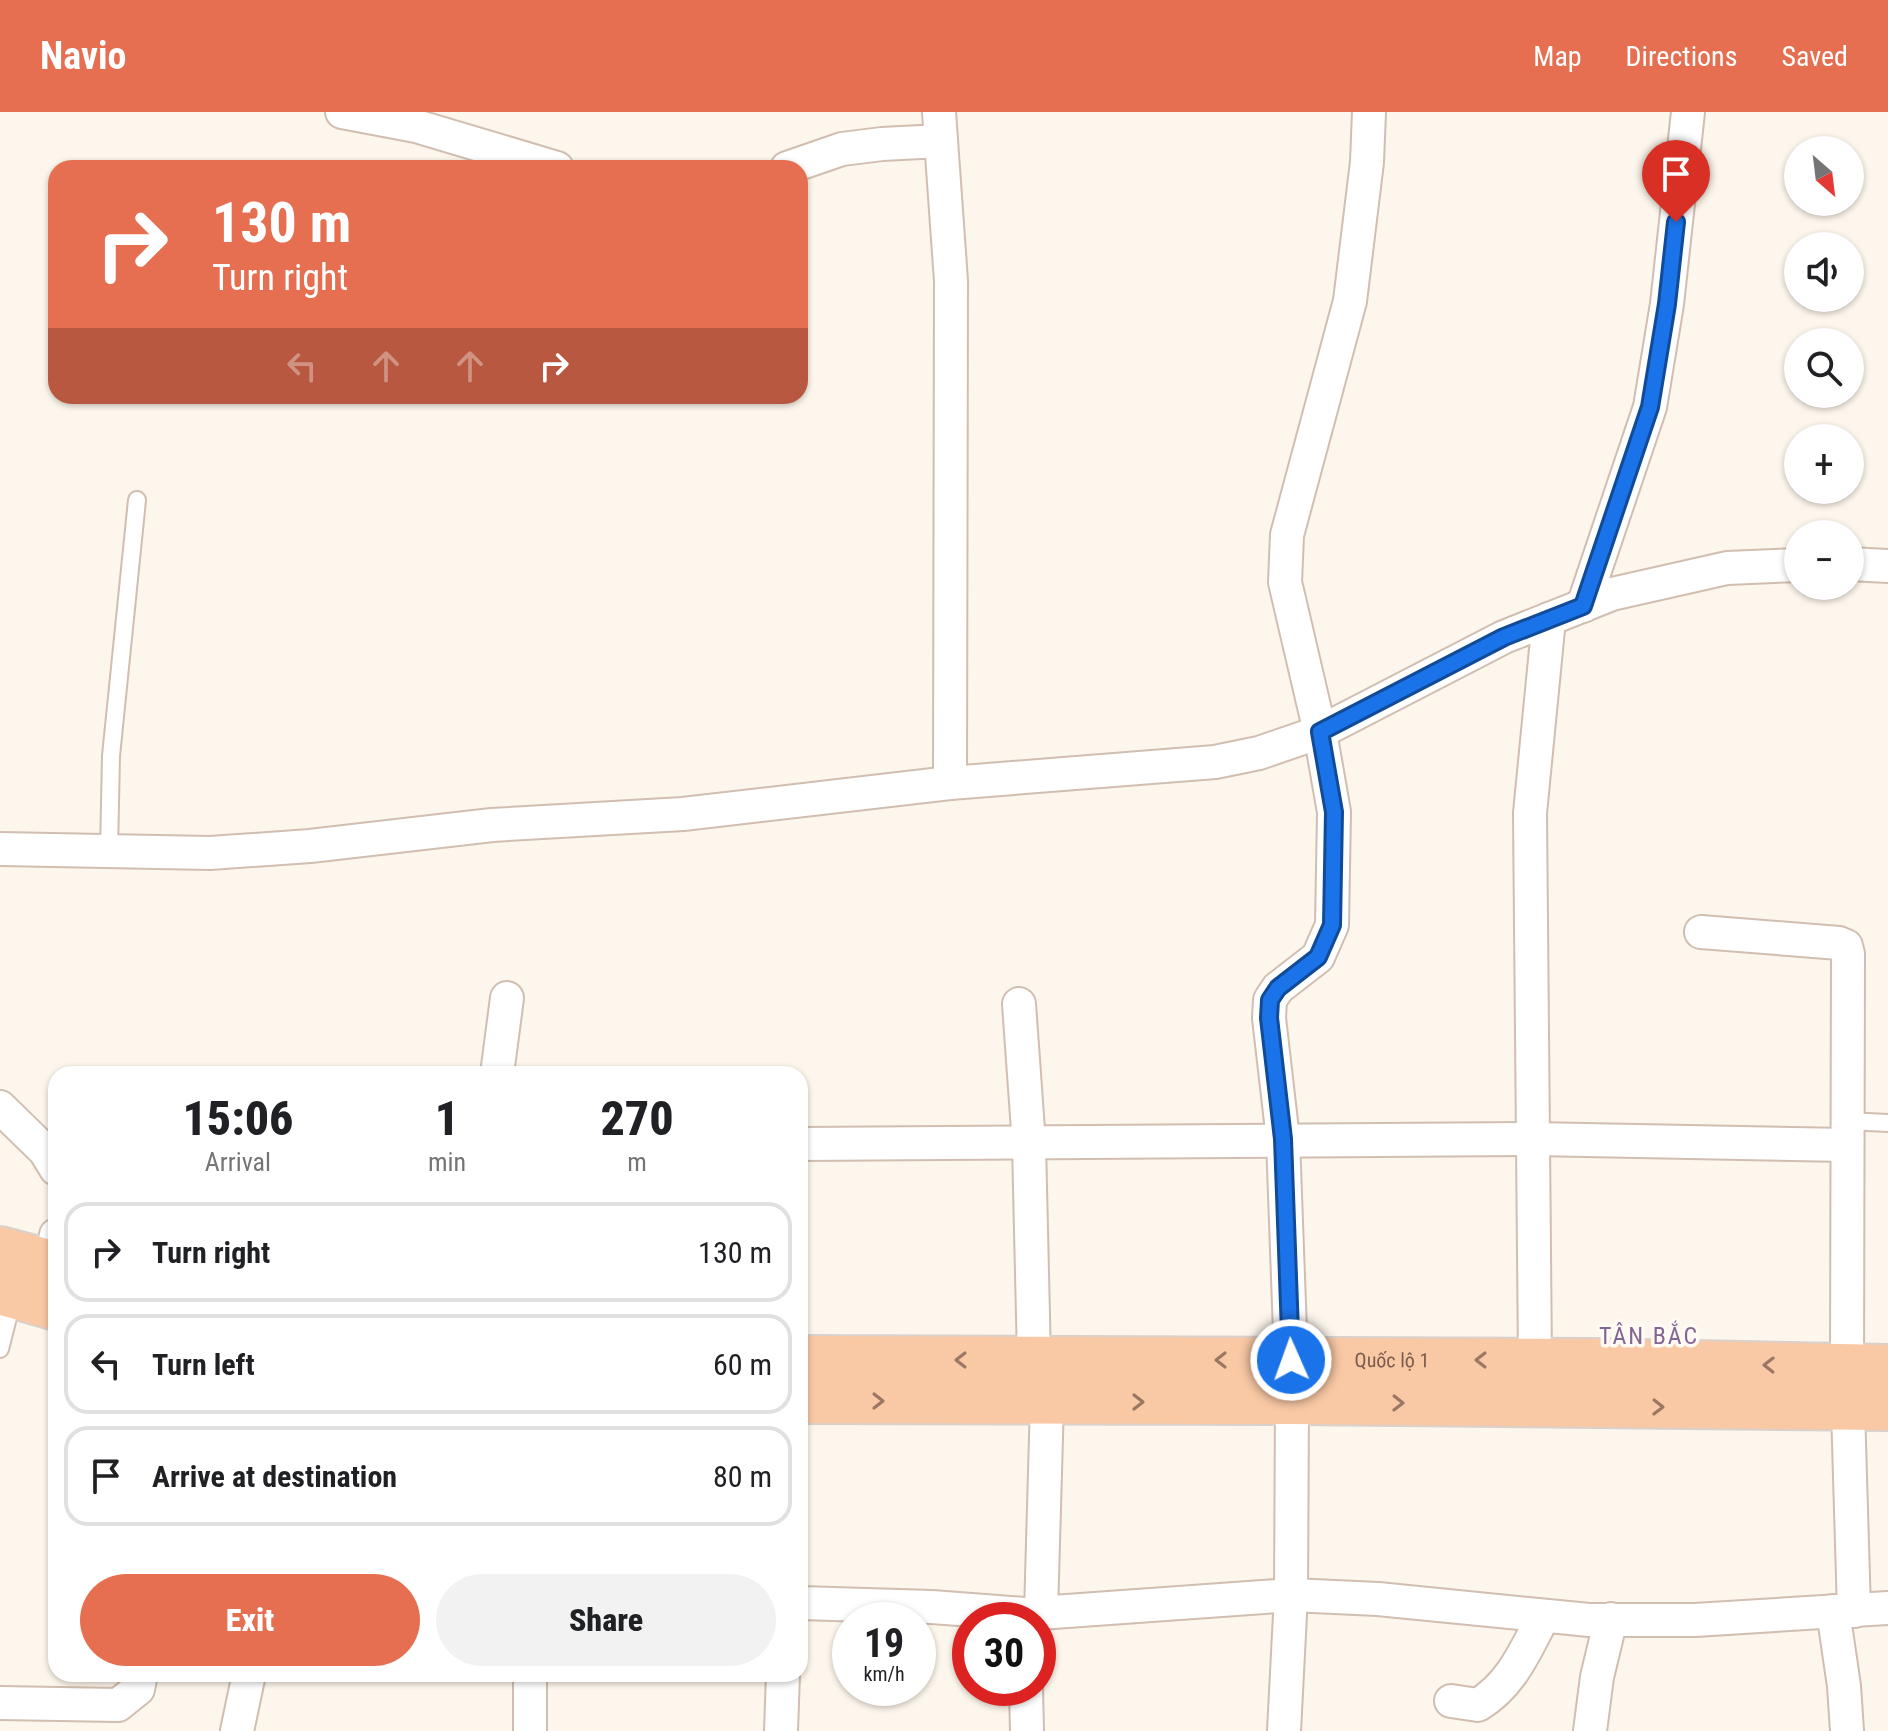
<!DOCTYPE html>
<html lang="en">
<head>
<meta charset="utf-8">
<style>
  :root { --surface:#fff; --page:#f2f2f2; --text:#202124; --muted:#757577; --line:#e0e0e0; --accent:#e76f51 }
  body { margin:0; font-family:"Roboto Condensed",sans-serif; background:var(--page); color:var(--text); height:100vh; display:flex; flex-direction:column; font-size:30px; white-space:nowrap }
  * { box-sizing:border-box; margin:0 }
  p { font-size:26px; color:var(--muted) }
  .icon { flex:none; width:44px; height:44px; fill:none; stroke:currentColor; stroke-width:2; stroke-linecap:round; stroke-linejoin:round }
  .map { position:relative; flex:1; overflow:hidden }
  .panel { position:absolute; left:48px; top:954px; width:760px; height:616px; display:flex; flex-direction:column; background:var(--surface); border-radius:24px; box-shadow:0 2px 6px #0004 }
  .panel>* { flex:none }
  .hud { position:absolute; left:48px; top:48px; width:760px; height:244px; border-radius:24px; box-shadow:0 2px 6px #0004; background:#e76f51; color:#fff; overflow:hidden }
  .needle { width:52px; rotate:152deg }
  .buttons { position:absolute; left:1784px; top:24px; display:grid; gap:16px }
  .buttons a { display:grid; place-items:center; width:80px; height:80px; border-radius:50%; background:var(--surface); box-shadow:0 2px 6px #0004; font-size:40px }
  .speed { position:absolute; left:832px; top:1490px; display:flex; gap:16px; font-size:40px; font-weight:700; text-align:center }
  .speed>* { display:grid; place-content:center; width:104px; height:104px; border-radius:50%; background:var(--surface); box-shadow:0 2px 6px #0004; line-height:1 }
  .speed small { font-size:20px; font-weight:400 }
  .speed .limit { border:12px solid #d22; background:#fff; color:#111 }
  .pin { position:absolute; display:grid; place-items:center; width:68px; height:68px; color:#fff; margin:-82px -34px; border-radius:50% 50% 50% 0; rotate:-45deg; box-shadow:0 0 8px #0007 }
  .pin .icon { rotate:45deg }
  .me { position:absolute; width:88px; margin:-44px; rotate:358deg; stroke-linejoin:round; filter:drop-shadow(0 0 6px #0008) }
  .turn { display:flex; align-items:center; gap:28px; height:168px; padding:0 32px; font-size:36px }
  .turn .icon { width:104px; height:104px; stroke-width:2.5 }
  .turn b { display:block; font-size:56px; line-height:68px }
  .lanes { display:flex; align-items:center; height:76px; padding:0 32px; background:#0003; justify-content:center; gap:40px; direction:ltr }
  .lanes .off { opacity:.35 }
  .eta { display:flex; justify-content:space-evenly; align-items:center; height:136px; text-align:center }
  .eta b { font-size:48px; font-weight:800; line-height:56px }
  .cta { display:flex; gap:16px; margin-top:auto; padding:16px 32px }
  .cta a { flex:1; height:92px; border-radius:48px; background:var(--accent); color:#fff; font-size:32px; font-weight:800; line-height:92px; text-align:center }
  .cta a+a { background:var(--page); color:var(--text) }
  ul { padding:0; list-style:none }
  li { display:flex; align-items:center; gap:24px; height:100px; margin:0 16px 12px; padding:0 16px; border:4px solid var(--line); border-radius:24px }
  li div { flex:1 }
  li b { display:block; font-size:30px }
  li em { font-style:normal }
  header { display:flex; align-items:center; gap:48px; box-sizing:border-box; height:112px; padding:0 40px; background:var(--accent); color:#fff }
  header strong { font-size:38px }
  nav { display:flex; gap:44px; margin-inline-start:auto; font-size:28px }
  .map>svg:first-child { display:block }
</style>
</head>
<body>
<header>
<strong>Navio</strong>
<nav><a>Map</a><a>Directions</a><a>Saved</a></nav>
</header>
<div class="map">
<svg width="1888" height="1619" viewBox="0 0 1888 1619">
  <rect width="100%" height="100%" fill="#fdf6ec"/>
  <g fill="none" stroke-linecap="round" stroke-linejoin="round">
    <defs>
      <g id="service">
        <polyline points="109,739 111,644 137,388"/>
        <polyline points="1847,1009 1888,1011"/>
        <polyline points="0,1237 13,1186"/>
      </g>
      <g id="minor">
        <polyline points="342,0 416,14 557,56"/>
        <polyline points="939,0 951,169 950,671"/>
        <polyline points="787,56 842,37 882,32 941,29"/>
        <polyline points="1850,452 1888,454"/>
        <polyline points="1583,494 1650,295 1667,192 1688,0"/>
        <polyline points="0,737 210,741 310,734 492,713 683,702 950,671 1215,650 1259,641 1320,620 1504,525 1612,482 1727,456 1798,453"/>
        <polyline points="1701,820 1839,831 1846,834 1848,842 1847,1254"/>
        <polyline points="1019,892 1029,1032 1034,1247"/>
        <polyline points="497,962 507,886"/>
        <polyline points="0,995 45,1039 56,1057"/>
        <polyline points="800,1032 1533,1027 1847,1033"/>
        <polyline points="51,1151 56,1123"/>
        <polyline points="1291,1248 1283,1027 1269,906 1270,888 1278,876 1318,845 1332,813 1334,700 1320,620 1285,470 1287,423 1350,189 1367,50 1369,0"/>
        <polyline points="1535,1249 1530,701 1549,507"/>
        <polyline points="1848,1297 1854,1499"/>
        <polyline points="800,1491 932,1495 1025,1502 1291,1483 1378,1487 1589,1508 1695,1508 1888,1496"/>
        <polyline points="1833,1499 1844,1574 1847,1619"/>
        <polyline points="1041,1501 1047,1290"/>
        <polyline points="1026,1576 1027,1619"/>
        <path d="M 1451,1589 L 1478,1593 C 1512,1572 1525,1539 1543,1505"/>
        <polyline points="0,1591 118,1593 138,1577 141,1562"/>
        <polyline points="237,1619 249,1562"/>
        <polyline points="530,1619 530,1562"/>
        <polyline points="781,1619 783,1562"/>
        <polyline points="1284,1619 1291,1483 1292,1290"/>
        <polyline points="1590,1619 1597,1565 1611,1507"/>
      </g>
      <g id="trunk">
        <polyline points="0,1137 56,1152"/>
        <polyline points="0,1180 56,1196"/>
        <path id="s1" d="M 800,1246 L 1596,1249 L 1888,1255"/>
        <polyline points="800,1289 1292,1290 1888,1296"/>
      </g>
    </defs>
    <use href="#service" stroke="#d1beb0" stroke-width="20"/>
    <use href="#minor" stroke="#d1beb0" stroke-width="36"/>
    <use href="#trunk" stroke="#dad1cd" stroke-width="48"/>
    <use href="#service" stroke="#fff" stroke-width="16"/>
    <use href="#minor" stroke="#fff" stroke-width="32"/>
    <use href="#trunk" stroke="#f9c8a4" stroke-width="44"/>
  </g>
  <defs><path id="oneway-chevron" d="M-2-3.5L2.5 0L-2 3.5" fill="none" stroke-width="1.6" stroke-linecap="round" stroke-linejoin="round" transform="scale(2)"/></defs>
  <g stroke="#9a7763">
    <use href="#oneway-chevron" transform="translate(961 1248) rotate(-180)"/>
    <use href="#oneway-chevron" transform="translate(1221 1248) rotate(-180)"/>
    <use href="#oneway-chevron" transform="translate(1481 1248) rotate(-180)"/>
    <use href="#oneway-chevron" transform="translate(1769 1253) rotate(-179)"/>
    <use href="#oneway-chevron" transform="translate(878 1289)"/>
    <use href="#oneway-chevron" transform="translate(1138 1290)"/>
    <use href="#oneway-chevron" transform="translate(1398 1291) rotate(1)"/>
    <use href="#oneway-chevron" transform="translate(1658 1295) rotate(1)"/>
  </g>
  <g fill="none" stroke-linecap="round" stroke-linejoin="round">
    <defs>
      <polyline id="route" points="1291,1248 1283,1027 1269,906 1270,888 1278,876 1318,845 1332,813 1334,700 1320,620 1504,525 1583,494 1650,295 1667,192 1676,110"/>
    </defs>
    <use href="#route" stroke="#114b97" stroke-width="20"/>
    <use href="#route" stroke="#1a73e8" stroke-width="14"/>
  </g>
  <g text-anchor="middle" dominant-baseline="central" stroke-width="7" stroke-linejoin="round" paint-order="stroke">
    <g font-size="20" fill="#7a5c4d" stroke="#fffaf3">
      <text stroke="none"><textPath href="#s1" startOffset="592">Quốc lộ 1</textPath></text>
    </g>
    <g font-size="24" letter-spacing="2" fill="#846695" stroke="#fffaf3">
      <text x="1649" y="1224">TÂN BẮC</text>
    </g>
  </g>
</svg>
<div class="buttons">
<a><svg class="needle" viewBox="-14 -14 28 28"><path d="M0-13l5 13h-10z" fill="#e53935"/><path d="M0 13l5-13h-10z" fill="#757577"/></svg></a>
<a><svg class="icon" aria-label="sound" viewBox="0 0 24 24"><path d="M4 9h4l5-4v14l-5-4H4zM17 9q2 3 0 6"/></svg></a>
<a><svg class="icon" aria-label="search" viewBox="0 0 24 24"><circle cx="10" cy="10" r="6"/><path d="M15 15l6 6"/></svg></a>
<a>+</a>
<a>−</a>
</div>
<div class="speed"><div>19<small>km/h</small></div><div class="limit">30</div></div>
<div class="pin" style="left:1676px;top:110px;background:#d93025"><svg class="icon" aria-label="arrive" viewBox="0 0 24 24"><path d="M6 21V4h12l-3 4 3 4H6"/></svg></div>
<svg class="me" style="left:1291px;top:1248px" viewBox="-20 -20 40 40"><circle r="17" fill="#1a73e8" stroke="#fff" stroke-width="3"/><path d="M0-11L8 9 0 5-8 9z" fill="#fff"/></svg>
<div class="hud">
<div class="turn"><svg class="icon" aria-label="right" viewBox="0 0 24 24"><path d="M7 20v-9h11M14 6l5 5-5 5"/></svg><div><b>130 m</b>Turn right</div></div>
<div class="lanes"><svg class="icon off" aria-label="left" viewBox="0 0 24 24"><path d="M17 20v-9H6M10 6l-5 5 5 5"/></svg><svg class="icon off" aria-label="ahead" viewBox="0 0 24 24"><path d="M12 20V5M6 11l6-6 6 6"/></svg><svg class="icon off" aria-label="ahead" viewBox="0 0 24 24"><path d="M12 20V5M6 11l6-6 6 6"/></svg><svg class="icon" aria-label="right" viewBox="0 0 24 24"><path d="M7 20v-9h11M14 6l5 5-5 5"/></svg></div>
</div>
<section class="panel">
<div class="eta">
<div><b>15:06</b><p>Arrival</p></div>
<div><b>1</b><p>min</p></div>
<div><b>270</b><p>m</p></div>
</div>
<ul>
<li><svg class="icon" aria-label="right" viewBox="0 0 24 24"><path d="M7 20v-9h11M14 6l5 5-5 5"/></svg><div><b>Turn right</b></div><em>130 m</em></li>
<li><svg class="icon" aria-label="left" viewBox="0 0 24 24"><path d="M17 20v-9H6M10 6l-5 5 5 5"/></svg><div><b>Turn left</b></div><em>60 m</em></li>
<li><svg class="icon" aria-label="arrive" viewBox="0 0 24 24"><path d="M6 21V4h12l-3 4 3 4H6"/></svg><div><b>Arrive at destination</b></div><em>80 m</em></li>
</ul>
<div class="cta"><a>Exit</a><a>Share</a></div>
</section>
</div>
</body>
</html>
